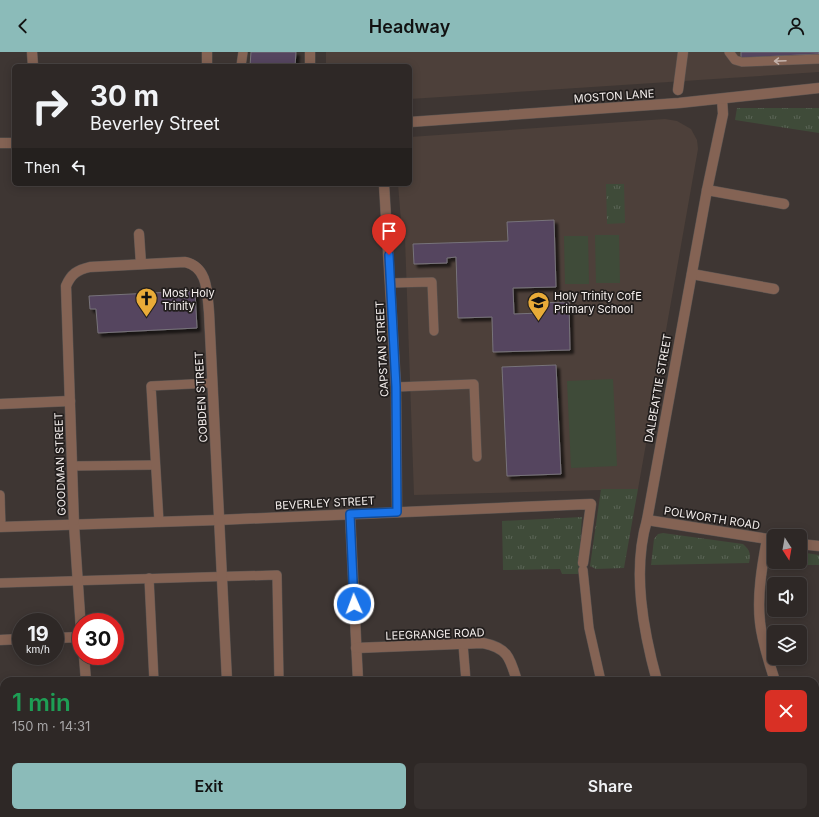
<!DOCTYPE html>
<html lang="en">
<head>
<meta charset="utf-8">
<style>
  :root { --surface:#2e2826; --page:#36302e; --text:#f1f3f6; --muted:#a7a6a7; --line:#494443; --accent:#8bbbb9 }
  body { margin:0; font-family:Inter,sans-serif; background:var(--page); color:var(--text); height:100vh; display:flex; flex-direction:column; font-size:15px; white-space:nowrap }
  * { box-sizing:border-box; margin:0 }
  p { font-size:13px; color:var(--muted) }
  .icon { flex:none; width:22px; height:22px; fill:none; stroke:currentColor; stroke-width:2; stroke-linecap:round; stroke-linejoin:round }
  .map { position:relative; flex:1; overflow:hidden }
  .drawer { position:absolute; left:0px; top:625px; width:819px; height:140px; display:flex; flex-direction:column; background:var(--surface); border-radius:12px 12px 0 0; box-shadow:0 2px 10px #0003,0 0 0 1px var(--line) }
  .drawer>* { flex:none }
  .hud { position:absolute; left:12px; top:12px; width:400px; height:122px; border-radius:6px; box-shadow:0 2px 10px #0003,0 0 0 1px var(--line); background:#2e2826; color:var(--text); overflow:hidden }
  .needle { width:26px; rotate:169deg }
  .buttons { position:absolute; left:767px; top:477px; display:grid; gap:8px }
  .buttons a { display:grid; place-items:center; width:40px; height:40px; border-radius:6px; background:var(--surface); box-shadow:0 2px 10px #0003,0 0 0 1px var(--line); font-size:20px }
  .speed { position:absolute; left:12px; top:561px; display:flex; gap:8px; font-size:20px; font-weight:700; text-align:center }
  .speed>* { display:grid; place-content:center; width:52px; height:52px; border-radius:50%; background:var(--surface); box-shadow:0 2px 10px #0003,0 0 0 1px var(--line); line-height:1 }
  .speed small { font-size:10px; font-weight:400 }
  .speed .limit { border:6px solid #d22; background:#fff; color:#111 }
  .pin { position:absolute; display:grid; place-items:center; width:34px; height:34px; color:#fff; margin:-41px -17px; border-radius:50% 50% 50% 0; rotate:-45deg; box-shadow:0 0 4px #0007 }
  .pin .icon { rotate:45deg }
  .me { position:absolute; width:44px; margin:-22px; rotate:358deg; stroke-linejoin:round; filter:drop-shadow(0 0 3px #0008) }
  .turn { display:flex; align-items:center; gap:14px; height:84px; padding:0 12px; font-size:18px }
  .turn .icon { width:52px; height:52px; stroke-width:2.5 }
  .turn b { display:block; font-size:28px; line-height:34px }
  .then { display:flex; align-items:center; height:38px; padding:0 12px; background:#0003; gap:8px; font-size:15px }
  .round { display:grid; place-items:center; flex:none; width:42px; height:42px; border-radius:6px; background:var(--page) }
  .headline { display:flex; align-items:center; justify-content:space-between; height:68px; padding:0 12px }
  h1 { font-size:24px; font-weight:600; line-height:30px; color:#1e9e55 }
  .action { display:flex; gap:8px; margin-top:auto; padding:8px 12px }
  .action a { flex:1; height:46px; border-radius:6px; background:var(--accent); color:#111; font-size:16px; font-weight:600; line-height:46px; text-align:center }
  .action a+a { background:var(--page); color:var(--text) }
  header { display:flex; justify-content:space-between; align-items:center; height:52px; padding:0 12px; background:var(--accent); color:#111; font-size:18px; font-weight:600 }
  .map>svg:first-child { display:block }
</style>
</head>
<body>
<header><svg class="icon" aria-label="back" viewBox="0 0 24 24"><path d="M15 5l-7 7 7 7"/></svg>Headway<svg class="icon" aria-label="person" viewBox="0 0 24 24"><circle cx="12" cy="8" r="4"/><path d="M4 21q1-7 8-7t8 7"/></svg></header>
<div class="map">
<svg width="819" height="765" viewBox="0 0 819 765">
  <defs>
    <pattern id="grass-tufts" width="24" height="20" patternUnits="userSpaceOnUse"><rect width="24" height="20" fill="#3f4b39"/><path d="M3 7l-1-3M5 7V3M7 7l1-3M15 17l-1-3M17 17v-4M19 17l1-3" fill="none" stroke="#5b6556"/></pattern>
    <filter id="shadow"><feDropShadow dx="3.5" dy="3.5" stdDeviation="1" flood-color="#0009"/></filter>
  </defs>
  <rect width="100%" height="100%" fill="#3e3633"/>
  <g fill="#4d403a">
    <polygon points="326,0 819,0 819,20 410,47 410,14 326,14"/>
    <polygon points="665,67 677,69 691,77 697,88 698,97 638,437 414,443 405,186 402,182 398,132 410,132 410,85"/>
  </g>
  <g fill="url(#grass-tufts)">
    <polygon points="737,56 819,56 819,81 735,68"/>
    <polygon points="606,132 624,132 625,171 607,172"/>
    <polygon points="601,437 638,437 624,516 596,517 590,514"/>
    <polygon points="582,465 578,522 562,522 560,517 503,518 502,469"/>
    <path d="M 663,481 L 743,492 C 750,498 751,502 749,511 L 651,513 L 654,487 L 658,482 Z"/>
    <polygon points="800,500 819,503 819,513 780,513 781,510 800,510"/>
  </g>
  <g fill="#3f4b39">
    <polygon points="595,183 619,183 620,231 596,231"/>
    <polygon points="564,184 588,184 589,232 565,232"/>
    <polygon points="613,327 617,414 571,416 567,329"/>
  </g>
  <g fill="#55445f" stroke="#77737a" filter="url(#shadow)">
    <polygon points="251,0 296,0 295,14 250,14"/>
    <polygon points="741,0 819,0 819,2 741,6"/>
    <polygon points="554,168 556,235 513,236 514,262 540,261 540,251 569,250 570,298 493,300 492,265 458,266 456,205 447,206 447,211 414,212 413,192 508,189 507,170"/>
    <polygon points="195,239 197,276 98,281 96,257 90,257 89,244"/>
    <polygon points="556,313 561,422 507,424 502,315"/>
    <rect x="47" y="761" width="24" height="4"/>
  </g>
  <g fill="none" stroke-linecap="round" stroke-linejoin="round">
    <defs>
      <g id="service">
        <polyline points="729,0 735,8 742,10 819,7"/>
        <polyline points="241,14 243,0"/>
        <polyline points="391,231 432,230 434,279"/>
        <polyline points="396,335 474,332 477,405"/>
        <polyline points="72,414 155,413"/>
        <polyline points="0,443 1,475"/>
        <polyline points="159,470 151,334 212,331"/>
        <polyline points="583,518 589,576 601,629"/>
        <polyline points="149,526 154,629"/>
        <polyline points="0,531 277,523 279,629"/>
        <polyline points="463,592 466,629"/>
        <polyline points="0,644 4,644"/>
        <polyline points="282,761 282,765"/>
        <polyline points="459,762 459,761"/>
        <polyline points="161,765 161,761"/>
      </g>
      <polyline id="pedestrian" points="678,38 683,0"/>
      <g id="minor">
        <polyline points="32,0 33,14"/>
        <polyline points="207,14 207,0"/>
        <polyline points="310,14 310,0"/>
        <polyline points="384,132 396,335 397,460"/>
        <polyline points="707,138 784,152"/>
        <polyline points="139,182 141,212"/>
        <polyline points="692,222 774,237"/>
        <polyline points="0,352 70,349"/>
        <polyline points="350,462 358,629"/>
        <polyline points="647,468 774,488"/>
        <polyline points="0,475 218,468 591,452 583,511"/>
        <path d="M 767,487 C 762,514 757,543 760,570 C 762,590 769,610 775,629"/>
        <polyline points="800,492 819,494"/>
        <path d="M 81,578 L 74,473 L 66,234 C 71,222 77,218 90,215 L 185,210 C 208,215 207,240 209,260 L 227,629"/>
        <polyline points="55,586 81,585"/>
        <polyline points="0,588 21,587"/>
        <path d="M 356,596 L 483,591 C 508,596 510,606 517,629"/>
        <polyline points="84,604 86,629"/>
        <path d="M 657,629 C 643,578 632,519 647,468 L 707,138 L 723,62 L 722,47"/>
        <polyline points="0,697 4,697"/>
        <polyline points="815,739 819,749"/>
        <polyline points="96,761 96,765"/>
        <polyline points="359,761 359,765"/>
        <polyline points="572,761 575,765"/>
        <polyline points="698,761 700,765"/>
        <polyline points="228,765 228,761"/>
        <polyline points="782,765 792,761"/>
      </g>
      <g id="tertiary">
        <polyline points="410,70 679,51 819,36"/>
        <polyline points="0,91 14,91"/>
      </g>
    </defs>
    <use href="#service" stroke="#5b5451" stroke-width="10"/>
    <use href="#pedestrian" stroke="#5b5451" stroke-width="11"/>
    <use href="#minor" stroke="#5b5451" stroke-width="11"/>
    <use href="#tertiary" stroke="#5b5451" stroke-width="11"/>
    <use href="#service" stroke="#846354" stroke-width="9"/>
    <use href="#pedestrian" stroke="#846354" stroke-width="10"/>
    <use href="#minor" stroke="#846354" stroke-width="10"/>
    <use href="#tertiary" stroke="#846354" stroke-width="10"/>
  </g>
  <defs><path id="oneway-shaft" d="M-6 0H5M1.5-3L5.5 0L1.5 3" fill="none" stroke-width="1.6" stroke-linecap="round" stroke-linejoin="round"/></defs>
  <use stroke="#c3b1a9" href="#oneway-shaft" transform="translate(780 9) rotate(178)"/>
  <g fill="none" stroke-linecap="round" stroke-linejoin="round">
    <defs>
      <polyline id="route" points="354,552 350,462 397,460 396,335 389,203"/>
    </defs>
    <use href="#route" stroke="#114b97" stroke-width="10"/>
    <use href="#route" stroke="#1a73e8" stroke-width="7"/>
  </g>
  <defs>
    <symbol id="church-pin" viewBox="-11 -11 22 30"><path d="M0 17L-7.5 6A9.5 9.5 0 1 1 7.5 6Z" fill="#e9ab38" stroke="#221e1d"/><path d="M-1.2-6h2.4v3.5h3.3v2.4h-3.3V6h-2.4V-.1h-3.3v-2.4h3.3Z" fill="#111"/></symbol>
    <symbol id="school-pin" viewBox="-11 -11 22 30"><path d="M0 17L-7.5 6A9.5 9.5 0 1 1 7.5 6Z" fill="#e9ab38" stroke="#221e1d"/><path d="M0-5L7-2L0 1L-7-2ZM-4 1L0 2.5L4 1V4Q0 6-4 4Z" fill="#111"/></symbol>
  </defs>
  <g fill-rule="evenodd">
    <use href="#church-pin" x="134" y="234" width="25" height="34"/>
    <use href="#school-pin" x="526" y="238" width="25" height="34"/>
  </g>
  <g text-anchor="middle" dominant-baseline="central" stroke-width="3.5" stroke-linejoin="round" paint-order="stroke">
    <g font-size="11" fill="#f6f0ee" stroke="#221e1d">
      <text transform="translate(614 44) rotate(-4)">MOSTON LANE</text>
      <text transform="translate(382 297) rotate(-93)">CAPSTAN STREET</text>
      <text transform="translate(658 336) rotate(-80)">DALBEATTIE STREET</text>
      <text transform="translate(201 345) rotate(-93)">COBDEN STREET</text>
      <text transform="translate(60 412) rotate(-92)">GOODMAN STREET</text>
      <text transform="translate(325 451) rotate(-3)">BEVERLEY STREET</text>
      <text transform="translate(712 466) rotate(9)">POLWORTH ROAD</text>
      <text transform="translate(435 582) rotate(-2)">LEEGRANGE ROAD</text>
    </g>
    <g font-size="11" fill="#f6f0ee" stroke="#221e1d" text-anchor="start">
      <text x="162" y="241">Most Holy<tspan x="162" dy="13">Trinity</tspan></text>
      <text x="554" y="244">Holy Trinity CofE<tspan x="554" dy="13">Primary School</tspan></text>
    </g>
  </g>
</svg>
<div class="buttons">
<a><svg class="needle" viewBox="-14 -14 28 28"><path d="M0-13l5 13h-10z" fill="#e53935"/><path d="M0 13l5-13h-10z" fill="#a7a6a7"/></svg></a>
<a><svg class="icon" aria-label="sound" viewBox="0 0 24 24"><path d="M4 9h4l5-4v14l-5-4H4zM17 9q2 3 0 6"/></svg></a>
<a><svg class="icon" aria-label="layers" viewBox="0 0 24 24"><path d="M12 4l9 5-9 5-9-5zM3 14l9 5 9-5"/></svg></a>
</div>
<div class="speed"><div>19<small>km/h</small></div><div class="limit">30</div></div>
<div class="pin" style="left:389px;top:203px;background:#d93025"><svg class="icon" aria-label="arrive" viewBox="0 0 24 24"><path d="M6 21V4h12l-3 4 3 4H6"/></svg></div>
<svg class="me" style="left:354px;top:552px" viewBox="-20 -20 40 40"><circle r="17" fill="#1a73e8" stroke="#fff" stroke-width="3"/><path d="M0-11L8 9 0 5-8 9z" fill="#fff"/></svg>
<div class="hud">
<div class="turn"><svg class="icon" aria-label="right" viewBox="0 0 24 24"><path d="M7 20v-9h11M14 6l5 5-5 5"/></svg><div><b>30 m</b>Beverley Street</div></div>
<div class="then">Then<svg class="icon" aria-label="left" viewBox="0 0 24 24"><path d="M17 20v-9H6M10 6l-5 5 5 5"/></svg></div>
</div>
<section class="drawer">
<div class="headline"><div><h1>1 min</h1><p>150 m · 14:31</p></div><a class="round" style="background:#d93025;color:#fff"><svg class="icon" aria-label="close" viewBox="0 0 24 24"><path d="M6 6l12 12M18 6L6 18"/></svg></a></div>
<div class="action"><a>Exit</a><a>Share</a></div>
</section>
</div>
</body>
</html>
